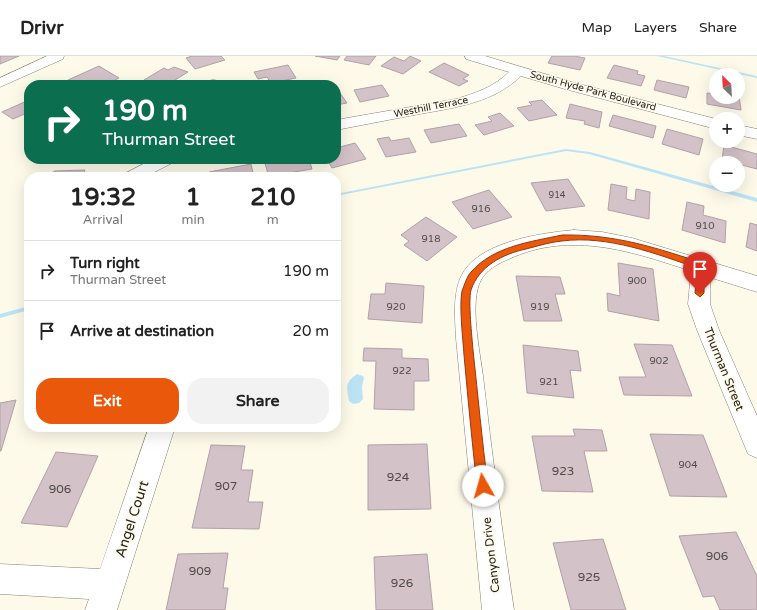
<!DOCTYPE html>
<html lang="en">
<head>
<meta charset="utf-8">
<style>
  :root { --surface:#fff; --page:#f2f2f2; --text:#222; --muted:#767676; --line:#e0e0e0; --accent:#ea580c }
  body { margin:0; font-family:"Varela Round",sans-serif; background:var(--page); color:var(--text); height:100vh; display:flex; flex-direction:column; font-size:15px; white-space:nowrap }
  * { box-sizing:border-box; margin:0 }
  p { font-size:13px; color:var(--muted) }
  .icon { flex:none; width:22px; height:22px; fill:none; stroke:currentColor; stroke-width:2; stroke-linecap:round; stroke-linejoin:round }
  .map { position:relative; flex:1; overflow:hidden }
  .side { position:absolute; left:24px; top:116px; width:317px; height:260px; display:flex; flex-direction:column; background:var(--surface); border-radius:16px; box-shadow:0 4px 16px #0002 }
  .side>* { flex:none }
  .top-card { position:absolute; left:24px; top:24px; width:317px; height:84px; border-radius:16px; box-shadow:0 4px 16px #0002; background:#0b6e4f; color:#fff; overflow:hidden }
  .needle { width:26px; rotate:336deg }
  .buttons { position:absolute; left:709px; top:12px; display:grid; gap:8px }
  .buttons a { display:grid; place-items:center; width:36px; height:36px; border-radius:50%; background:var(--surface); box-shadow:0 4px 16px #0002; font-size:20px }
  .pin { position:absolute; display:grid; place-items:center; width:34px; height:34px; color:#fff; margin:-41px -17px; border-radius:50% 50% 50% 0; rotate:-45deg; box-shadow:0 0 4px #0007 }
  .pin .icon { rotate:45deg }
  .me { position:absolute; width:44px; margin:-22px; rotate:353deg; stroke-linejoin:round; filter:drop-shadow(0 0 3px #0008) }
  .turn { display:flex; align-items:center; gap:14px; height:84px; padding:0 12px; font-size:18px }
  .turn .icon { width:52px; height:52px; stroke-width:2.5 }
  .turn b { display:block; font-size:28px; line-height:34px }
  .eta { display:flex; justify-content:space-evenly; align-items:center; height:68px; text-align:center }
  .eta b { font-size:24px; font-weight:800; line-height:28px }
  .primary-button { display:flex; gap:8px; margin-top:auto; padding:8px 12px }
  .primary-button a { flex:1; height:46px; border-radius:16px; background:var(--accent); color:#fff; font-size:16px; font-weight:800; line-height:46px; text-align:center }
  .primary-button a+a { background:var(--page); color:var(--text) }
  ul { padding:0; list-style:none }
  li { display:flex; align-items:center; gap:12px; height:60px; padding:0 12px; border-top:1px solid var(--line) }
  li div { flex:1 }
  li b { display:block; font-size:15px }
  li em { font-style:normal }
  header { display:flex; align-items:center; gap:24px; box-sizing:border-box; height:56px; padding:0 20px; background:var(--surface); border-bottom:1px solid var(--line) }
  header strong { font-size:19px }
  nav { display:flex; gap:22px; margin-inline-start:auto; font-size:14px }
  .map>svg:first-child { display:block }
</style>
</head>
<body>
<header>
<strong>Drivr</strong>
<nav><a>Map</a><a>Layers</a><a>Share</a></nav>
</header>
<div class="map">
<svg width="757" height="554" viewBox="0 0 757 554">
  <rect width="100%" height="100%" fill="#fefaea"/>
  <path fill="#bce3f4" d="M 357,318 L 363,320 L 364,322 L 362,331 L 363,343 L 359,347 L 353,348 L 349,345 C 347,331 344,327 357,318 Z"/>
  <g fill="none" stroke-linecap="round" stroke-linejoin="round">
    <g fill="#bce3f4" fill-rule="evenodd">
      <polygon points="657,0 664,0 757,20 757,22"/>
      <polygon points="566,93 590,96 757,142 757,146 589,98 566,95 336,140 336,138"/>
      <polygon points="29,250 29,254 0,262 0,258"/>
    </g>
  </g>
  <g fill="#d3c2c8" stroke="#b2a1a7">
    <polygon points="0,0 19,0 0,8"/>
    <polygon points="192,0 221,0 225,4 195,13 186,2"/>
    <polygon points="315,0 340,0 337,4"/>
    <polygon points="347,0 376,0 369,9 344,4"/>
    <polygon points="410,0 421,5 403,18 381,10 394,1 404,5"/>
    <polygon points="552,0 574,0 585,2 580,14 548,7"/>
    <polygon points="444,7 469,19 463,23 468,25 459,30 429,16"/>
    <polygon points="288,9 296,22 271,27 267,21 258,23 254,16"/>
    <polygon points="614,9 638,15 637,18 645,20 641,30 607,22"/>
    <polygon points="99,10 119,22 111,26 109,25 100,29 75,29 68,24"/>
    <polygon points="174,11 188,16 167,29 156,29 144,24 164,12 168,14"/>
    <polygon points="657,24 689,31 686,42 654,34"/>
    <polygon points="382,29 389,40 360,46 354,34"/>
    <polygon points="338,34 347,47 336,49 336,35"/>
    <polygon points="707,37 716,38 716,41 739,40 741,54 707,48"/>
    <polygon points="29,44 29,56 13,63 2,56"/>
    <polygon points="542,44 557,59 529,65 517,52 532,49 529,46"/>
    <polygon points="570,48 602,56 599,72 584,68 585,65 566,62"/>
    <polygon points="500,57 514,70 484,79 475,69 492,65 488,61"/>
    <polygon points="613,59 656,70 653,82 609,70"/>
    <polygon points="459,68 467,80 431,87 424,74"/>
    <polygon points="667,73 703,83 699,99 662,88"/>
    <polygon points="389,81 391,85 409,82 416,96 386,101 377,83"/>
    <polygon points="355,87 366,103 332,112 327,103 336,103 336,92"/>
    <polygon points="724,89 757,98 757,113 722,104"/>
    <polygon points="270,103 309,103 312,113 283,118 284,121 269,121 264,104"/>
    <polygon points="251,108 254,121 210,121 209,116"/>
    <polygon points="85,114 82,121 51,121 54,115"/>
    <polygon points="568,123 585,150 546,155 531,127"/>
    <polygon points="611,128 627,131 626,143 635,145 636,133 650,136 649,163 608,154"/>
    <polygon points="489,134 512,161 473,173 452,146"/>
    <polygon points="687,146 704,150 703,159 726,165 725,187 682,174"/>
    <polygon points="426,161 457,181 427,205 404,189 409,185 401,179"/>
    <polygon points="750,167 757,169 757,195 746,191"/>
    <polygon points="618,207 653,213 659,265 608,255 607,237 620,240"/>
    <polygon points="516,220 560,221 565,238 555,238 562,265 524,265"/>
    <polygon points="386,227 424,230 422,267 368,263 371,238 385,238"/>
    <polygon points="634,288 672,289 692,340 624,339 619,321 646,321"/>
    <polygon points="523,289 578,295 581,315 570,314 574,342 527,337"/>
    <polygon points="364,292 402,293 402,302 428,303 429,325 414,325 414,354 374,353 376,305 363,305"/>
    <polygon points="16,344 1,395 0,395 0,347"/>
    <polygon points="573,373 602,374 607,395 584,395 593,436 542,435 532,380 575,380"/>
    <polygon points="650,378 703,379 727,441 670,440"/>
    <polygon points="427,388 431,453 368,454 368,389"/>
    <polygon points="211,389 245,390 241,414 253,414 248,446 263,446 259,473 192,472"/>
    <polygon points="56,396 98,400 67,471 21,467"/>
    <polygon points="736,476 757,520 757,554 720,554 714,540 703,541 679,480"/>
    <polygon points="603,483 626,554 571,554 553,487"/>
    <polygon points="228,497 223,532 228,532 225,554 166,554 178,498"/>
    <polygon points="427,498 433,554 376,554 374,501"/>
  </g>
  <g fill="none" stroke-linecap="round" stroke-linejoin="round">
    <defs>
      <g id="minor">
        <polygon points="47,0 64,0 63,3 0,31 0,22"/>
        <path d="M 465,0 L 485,0 L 575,27 L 716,63 L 716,73 L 565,33 L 521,20 C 492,48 452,52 414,59 C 388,64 362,69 336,74 L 336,64 L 456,43 C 476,37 494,31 509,16 L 466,3 Z"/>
        <polygon points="214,24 219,25 222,29 208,29 209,25"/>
        <polygon points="738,69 757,73 757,83 738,79"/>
        <polygon points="153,103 174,103 172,107 145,121 124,121 126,117"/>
        <path d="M 574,174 L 602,176 L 632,182 L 757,220 L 757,236 L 712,222 L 710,227 L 710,248 L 719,274 L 757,360 L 757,402 L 748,398 L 697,274 L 688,248 L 690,227 L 694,216 C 634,196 571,174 509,203 C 499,207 486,214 481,224 C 469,246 480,296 483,320 C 492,398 502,476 514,554 L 482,554 L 456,282 C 455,260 452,234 464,215 C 484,185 542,177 574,174 Z"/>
        <polygon points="149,371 175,371 117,554 85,554 89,543 0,538 0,508 100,513"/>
      </g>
    </defs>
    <use href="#minor" stroke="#848172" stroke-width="1"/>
    <use href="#minor" fill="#fff" fill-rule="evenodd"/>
  </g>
  <path fill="#ea580c" stroke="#983908" d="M 562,179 C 615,178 658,192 708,209 L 709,212 L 704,227 L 704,237 L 700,241 L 695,237 L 696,227 L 700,213 C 657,198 608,179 562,185 C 550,186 538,190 526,193 C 503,198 479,210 471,234 C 468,246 472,281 473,294 C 478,340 482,385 488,430 L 487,434 L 483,436 L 479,434 L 477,430 C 472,386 468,343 464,299 C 463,283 459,251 462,235 C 464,230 467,220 471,216 C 494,190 530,186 562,179 Z"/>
  <g text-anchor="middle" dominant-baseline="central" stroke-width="3" stroke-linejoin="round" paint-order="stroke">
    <g font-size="9" fill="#504b48">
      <text x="557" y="139">914</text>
    </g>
    <g font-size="10" fill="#25231e" stroke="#fefaea">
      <text transform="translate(593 35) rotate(15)">South Hyde Park Boulevard</text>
      <text transform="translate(431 51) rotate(-11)">Westhill Terrace</text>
    </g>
    <g font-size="10" fill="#504b48">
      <text x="481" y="153">916</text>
      <text x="705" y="170">910</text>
      <text x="431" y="183">918</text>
      <text x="637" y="225">900</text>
      <text x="396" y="251">920</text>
      <text x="540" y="251">919</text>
      <text x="659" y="305">902</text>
      <text x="402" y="315">922</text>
      <text x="549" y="326">921</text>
      <text x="688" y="409">904</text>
    </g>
    <g font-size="12" fill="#25231e" stroke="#fefaea">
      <text transform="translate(724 313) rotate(68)">Thurman Street</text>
      <text transform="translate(491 499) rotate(-97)">Canyon Drive</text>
    </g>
    <g font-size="12" fill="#504b48">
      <text x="563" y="415">923</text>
      <text x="398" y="421">924</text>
      <text x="226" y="430">907</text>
      <text x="60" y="433">906</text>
      <text x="717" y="500">906</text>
      <text x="200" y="515">909</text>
      <text x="589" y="521">925</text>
      <text x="402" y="527">926</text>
    </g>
    <g font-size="14" fill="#25231e" stroke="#fefaea">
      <text transform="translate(132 463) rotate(-72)">Angel Court</text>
    </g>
  </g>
</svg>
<div class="buttons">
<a><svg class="needle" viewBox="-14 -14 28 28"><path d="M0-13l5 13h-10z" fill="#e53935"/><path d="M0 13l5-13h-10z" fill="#767676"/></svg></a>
<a>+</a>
<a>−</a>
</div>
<div class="pin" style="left:700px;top:237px;background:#d93025"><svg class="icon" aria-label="arrive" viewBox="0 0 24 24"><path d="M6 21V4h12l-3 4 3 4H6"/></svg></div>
<svg class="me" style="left:483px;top:430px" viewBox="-20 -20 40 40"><circle r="19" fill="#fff"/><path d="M0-13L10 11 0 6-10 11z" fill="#ea580c"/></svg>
<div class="top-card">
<div class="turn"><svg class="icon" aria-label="right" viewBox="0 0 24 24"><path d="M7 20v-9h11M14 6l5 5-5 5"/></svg><div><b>190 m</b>Thurman Street</div></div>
</div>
<section class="side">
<div class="eta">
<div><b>19:32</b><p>Arrival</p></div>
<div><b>1</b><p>min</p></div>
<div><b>210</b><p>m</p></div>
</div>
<ul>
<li><svg class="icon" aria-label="right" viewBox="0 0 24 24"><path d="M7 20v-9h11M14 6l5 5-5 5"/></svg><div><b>Turn right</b><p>Thurman Street</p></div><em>190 m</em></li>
<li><svg class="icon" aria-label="arrive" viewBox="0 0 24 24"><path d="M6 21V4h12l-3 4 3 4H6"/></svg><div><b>Arrive at destination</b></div><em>20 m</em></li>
</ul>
<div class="primary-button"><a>Exit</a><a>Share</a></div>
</section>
</div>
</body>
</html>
